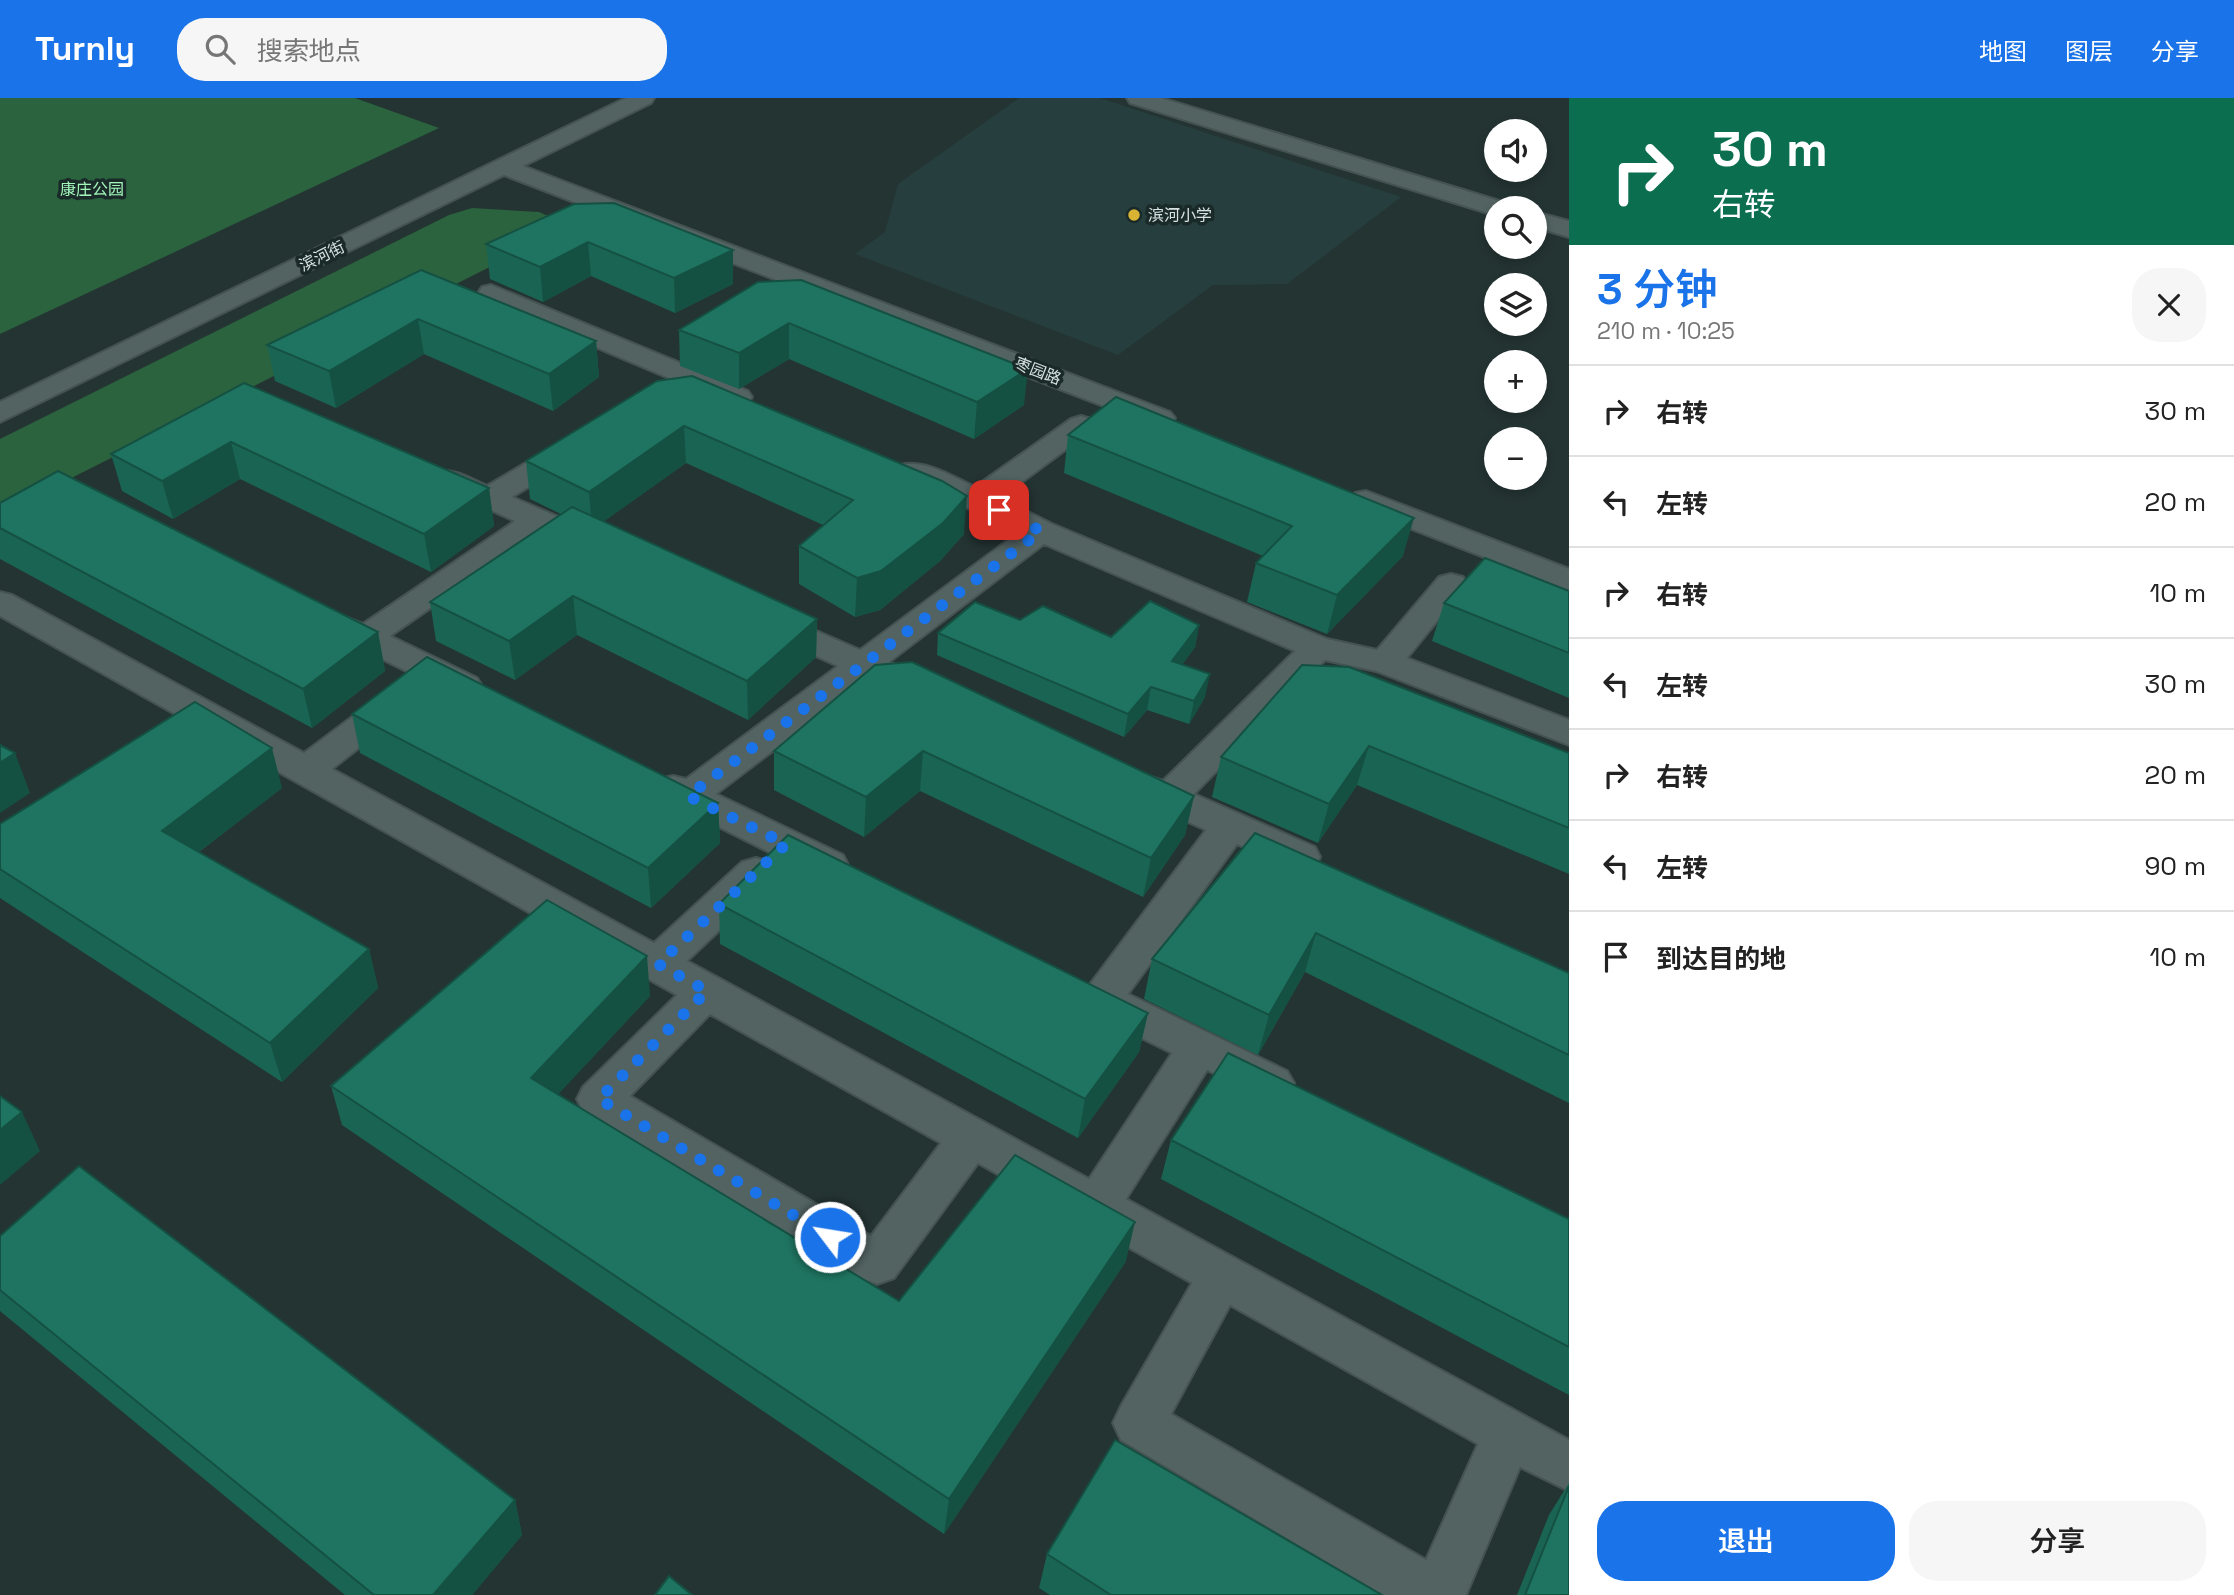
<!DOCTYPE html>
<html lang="zh">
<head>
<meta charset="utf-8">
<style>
  :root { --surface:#fff; --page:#f6f6f6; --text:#222; --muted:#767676; --line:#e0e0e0; --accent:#1a73e8 }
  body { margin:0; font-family:"Space Grotesk","Noto Sans SC",sans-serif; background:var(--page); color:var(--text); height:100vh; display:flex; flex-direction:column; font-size:26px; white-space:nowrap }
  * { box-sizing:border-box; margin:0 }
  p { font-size:23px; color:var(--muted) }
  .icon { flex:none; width:38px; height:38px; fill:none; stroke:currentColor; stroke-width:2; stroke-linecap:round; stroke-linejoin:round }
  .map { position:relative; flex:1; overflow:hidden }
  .side { display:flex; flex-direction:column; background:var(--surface); width:665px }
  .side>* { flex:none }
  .hud { background:#0b6e4f; color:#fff; overflow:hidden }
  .tools { position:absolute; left:1484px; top:21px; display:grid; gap:14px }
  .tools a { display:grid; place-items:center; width:63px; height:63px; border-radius:50%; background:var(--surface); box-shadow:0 4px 10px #0003; font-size:35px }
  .pin { position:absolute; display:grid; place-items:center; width:60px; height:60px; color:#fff; margin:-30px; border-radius:14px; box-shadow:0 4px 10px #0006 }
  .me { position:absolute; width:77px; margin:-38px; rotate:301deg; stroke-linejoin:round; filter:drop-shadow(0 0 5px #0008) }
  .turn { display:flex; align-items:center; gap:24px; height:147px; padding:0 28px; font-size:32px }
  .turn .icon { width:91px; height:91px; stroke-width:2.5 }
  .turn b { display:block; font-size:49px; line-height:60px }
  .round { display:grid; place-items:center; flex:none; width:74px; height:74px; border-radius:28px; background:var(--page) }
  .head { display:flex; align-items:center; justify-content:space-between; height:119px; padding:0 28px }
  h1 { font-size:42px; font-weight:600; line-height:52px; color:var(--accent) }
  .button { display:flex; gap:14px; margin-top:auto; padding:14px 28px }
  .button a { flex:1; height:80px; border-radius:28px; background:var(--accent); color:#fff; font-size:28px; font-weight:600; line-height:80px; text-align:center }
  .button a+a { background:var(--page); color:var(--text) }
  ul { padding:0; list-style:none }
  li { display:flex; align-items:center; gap:21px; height:91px; padding:0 28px; border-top:2px solid var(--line) }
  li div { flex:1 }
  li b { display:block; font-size:26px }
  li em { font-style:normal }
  header { display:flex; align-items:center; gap:42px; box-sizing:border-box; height:98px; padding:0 35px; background:var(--accent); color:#fff }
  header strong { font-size:33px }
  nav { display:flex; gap:38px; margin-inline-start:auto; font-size:24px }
  .search { width:490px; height:63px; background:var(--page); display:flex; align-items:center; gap:18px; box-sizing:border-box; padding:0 24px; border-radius:28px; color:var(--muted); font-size:26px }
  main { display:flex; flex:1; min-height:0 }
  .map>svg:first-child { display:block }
</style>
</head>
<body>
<header>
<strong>Turnly</strong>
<div class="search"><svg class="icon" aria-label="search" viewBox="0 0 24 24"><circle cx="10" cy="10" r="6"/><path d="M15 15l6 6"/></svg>搜索地点</div>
<nav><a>地图</a><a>图层</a><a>分享</a></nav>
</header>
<main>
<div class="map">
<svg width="1569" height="1497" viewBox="0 0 1569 1497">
  <rect width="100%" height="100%" fill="#243433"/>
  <polygon fill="#263f3e" points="1019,0 1100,0 1401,99 1287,186 1213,187 1118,257 855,156 885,134 898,86"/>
  <g fill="#2a633e">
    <polygon points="0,0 355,0 439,30 0,236"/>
    <polygon points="472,110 539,114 571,128 0,416 0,341 449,117"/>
  </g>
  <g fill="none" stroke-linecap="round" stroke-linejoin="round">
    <defs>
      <g id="minor">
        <polygon points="626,0 654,0 651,5 523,68 1170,314 1175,320 1170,326 1160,329 1150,326 504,77 0,324 0,304"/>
        <polygon points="1127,0 1161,0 1506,105 1509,110 1496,110 1496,117 1488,115 1130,5"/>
        <polygon points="1535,114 1569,123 1569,139 1535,129"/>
        <polygon points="491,187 748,293 752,299 748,305 738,308 728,305 482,201 478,195 482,189"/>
        <path d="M 1081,318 L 1091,321 L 1096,327 L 1091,333 L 1000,400 L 1052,426 L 1327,541 L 1377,552 L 1439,479 L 1451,476 L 1463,479 L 1467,486 L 1407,560 L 1569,622 L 1569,647 L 1376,573 L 1325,562 L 1194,696 L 1315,749 L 1320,759 L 1315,769 C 1288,776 1261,757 1237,746 L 1128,896 L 1287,973 L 1294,985 L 1287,997 L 1272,1002 L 1207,972 L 1126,1101 L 1569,1342 L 1569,1393 L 1520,1369 L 1466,1497 L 1383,1497 L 1121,1342 L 1113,1325 L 1121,1308 L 1192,1185 L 978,1065 L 894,1180 L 877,1186 L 860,1180 L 583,1013 L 577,1001 L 583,989 L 677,897 L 0,518 L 0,494 L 12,497 L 304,655 L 384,595 L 396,592 L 408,595 L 414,603 L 408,611 L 332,671 L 654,845 L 742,764 L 756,760 L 770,764 L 776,774 L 770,784 L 687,863 L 1089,1081 L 1172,955 L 1085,912 L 1079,901 L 1206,732 L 1129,697 L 1123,688 L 1129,679 L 1142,676 L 1163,683 L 1295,553 L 1044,446 L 889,564 L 932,583 L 938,591 L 932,599 C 909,605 888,590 867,581 L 716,696 L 843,757 L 848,767 L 843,777 L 829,781 L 815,777 L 675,707 L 660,699 L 654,690 L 660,681 L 673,678 L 686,681 L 838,568 L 758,532 L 753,525 L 758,518 L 770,515 L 782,518 L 860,552 L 1019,434 L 901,379 L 897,373 L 901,367 C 925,361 953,379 975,389 L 1071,321 ZM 710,916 L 941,1045 L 871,1138 L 630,998 ZM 1230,1207 L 1478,1346 L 1426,1462 L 1171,1316 Z"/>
        <path d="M 574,340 L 585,343 L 589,349 L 585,355 L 512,399 L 605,439 L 610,446 L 605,453 C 583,458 561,443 540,434 L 390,538 L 477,580 L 482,588 L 477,596 L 465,599 L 453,596 L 321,531 L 316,524 L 321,517 L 333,514 L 363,526 L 515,423 L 433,386 L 429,380 L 433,374 C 452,369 469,380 487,388 L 563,343 Z"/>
        <polygon points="1366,393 1569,471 1569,492 1355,409 1351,402 1355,395"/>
      </g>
    </defs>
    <use href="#minor" stroke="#455252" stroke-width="4"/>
    <use href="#minor" fill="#526362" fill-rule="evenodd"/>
  </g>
  <g fill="#1a6453">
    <polygon points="574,106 733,152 733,186 675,215 591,178 543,204 490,181 486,146"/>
    <polygon points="421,172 596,243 599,279 553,313 424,256 336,310 275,283 267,247"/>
    <polygon points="758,184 1024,307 974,341 789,261 739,291 680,268 679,232"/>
    <polygon points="657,283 964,436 940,463 880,512 855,519 799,486 799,448 823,427 686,365 604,423 817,521 816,559 748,622 577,537 515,582 436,543 430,504 561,416 530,401 526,363"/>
    <polygon points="244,285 489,390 494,428 431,474 240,381 173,421 122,393 111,356"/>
    <polygon points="1068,337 1403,458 1327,536 1247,504 1256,465 1263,458 1064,375"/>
    <polygon points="0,405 378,534 385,573 312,630 0,461"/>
    <polygon points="1569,493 1569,600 1432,543 1444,505"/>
    <polygon points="1020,522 1111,539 1199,527 1195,549 1182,567 1205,599 1189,626 1147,612 1124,639 937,557 938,535"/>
    <polygon points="875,567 1194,698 1185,737 1143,799 920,693 864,739 774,692 774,653"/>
    <polygon points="1302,567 1569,655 1569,776 1357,687 1318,745 1212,699 1221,659"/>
    <polygon points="352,616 718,705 720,745 651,810 360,655"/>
    <polygon points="282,690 199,754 369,851 378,890 282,984 0,800 0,726"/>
    <polygon points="1255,735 1569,875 1569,1005 1305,874 1258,957 1144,901 1152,861"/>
    <polygon points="719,806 1148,915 1139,954 1078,1040 720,846"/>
    <polygon points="650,898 558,996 899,1203 1126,1163 944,1436 342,1027 331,988"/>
    <polygon points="1171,1042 1569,1121 1569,1297 1161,1081"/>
    <polygon points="0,1138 515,1402 522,1437 472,1497 345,1497 0,1213"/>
    <polygon points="1569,1385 1569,1497 1517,1497 1549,1417"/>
    <polygon points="1047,1456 1382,1497 1050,1497 1039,1490"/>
  </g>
  <g fill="#155143">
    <polygon points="588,144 591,178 543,204 540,169"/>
    <polygon points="733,152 733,186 675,215 674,180"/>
    <polygon points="418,221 424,256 336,310 329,273"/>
    <polygon points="789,225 789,261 739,291 739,255"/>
    <polygon points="596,243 599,279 553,313 549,276"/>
    <polygon points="1028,271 1024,307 974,341 977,304"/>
    <polygon points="684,328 686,365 592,432 589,394"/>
    <polygon points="231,344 240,381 173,421 162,383"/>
    <polygon points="489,390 494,428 431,474 424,436"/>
    <polygon points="967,398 964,436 940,463 880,512 855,519 857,480"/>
    <polygon points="1414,420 1403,458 1327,536 1337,497"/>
    <polygon points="573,498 577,537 515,582 509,543"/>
    <polygon points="817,521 816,559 748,622 747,583"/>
    <polygon points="1199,527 1195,549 1168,586 1172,563"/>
    <polygon points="378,534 385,573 312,630 303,591"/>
    <polygon points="1210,576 1205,599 1189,626 1194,603"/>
    <polygon points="1151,589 1147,612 1124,639 1128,616"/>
    <polygon points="1369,648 1357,687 1318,745 1329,706"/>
    <polygon points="272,650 282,690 175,772 162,733"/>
    <polygon points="923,653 920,693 864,739 866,699"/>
    <polygon points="15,655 30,695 0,715 0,665"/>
    <polygon points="1194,698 1185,737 1143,799 1151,760"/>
    <polygon points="718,705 720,745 651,810 648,770"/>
    <polygon points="1316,835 1305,874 1258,957 1269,917"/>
    <polygon points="369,851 378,890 282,984 270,945"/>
    <polygon points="647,858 650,898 537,1019 531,980"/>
    <polygon points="1148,915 1139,954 1078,1040 1085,1001"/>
    <polygon points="22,1014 40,1053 0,1087 0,1032"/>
    <polygon points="1135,1124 1126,1163 944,1436 949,1401"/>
    <polygon points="515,1402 522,1437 472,1497 433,1497"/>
  </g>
  <g fill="#1e7460" stroke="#155143" stroke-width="2">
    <polygon points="614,105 733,152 674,180 588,144 540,169 486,146 574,106"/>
    <polygon points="421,172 596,243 549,276 418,221 329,273 267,247"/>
    <polygon points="801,182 1028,271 977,304 789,225 739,255 679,232 758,184"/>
    <polygon points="692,278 942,383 967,398 943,425 881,473 857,480 799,448 853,402 684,328 589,394 526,363 657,283"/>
    <polygon points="244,285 489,390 424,436 231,344 162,383 111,356"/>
    <polygon points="1116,299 1414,420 1337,497 1256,465 1292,428 1068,337"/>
    <polygon points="58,373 378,534 303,591 0,430 0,405"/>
    <polygon points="572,409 817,521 747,583 573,498 509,543 430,504"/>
    <polygon points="1485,460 1569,493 1569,555 1444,505"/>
    <polygon points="1150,503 1199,527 1172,563 1210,576 1194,603 1151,589 1128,616 938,535 975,504 1020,522 1043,508 1111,539"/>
    <polygon points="427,559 718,705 648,770 352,616"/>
    <polygon points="912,564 1194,698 1151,760 923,653 866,699 774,653 875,567"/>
    <polygon points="1302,567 1349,569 1569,655 1569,730 1369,648 1329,706 1221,659"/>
    <polygon points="195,604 272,650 162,733 369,851 270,945 0,771 0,726"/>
    <polygon points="0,647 15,655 0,665"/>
    <polygon points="1255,735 1569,875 1569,957 1316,835 1269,917 1152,861"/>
    <polygon points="788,737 1148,915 1085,1001 719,806"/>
    <polygon points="547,802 647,858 531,980 899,1203 1015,1057 1135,1124 949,1401 331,988"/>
    <polygon points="1228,955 1569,1121 1569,1249 1171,1042"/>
    <polygon points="0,998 22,1014 0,1032"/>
    <polygon points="79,1068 515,1402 433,1497 374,1497 0,1192 0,1138"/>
    <polygon points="1115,1342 1382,1497 1111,1497 1047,1456"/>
    <polygon points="1569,1388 1569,1497 1525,1497"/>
    <polygon points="669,1478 692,1497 655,1497"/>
  </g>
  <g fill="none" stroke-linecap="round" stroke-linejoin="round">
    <polyline stroke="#1a73e8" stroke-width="12" stroke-dasharray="0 21.6" points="830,1139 599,1001 707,893 658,866 786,746 688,698 1041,433 999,412"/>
  </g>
  <circle fill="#d9b334" stroke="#1a2a29" stroke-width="2.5" cx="1134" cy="117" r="7"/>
  <g text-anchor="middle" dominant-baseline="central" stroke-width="7" stroke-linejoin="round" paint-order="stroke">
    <g font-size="16" fill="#a2f6ba" stroke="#1a2a29">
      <text x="92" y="91">康庄公园</text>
    </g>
    <g font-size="16" fill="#d8e1e1" stroke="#1a2a29" text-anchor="start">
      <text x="1148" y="117">滨河小学</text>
    </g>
    <g font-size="16" fill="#d8e1e1" stroke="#1a2a29">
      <text transform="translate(322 158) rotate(-26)">滨河街</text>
      <text transform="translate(1038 273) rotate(21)">枣园路</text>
    </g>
  </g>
</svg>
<div class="tools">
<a><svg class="icon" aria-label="sound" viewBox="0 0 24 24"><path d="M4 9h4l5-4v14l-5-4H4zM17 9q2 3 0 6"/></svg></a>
<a><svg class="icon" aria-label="search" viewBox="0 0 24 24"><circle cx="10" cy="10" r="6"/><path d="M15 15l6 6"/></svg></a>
<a><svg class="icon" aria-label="layers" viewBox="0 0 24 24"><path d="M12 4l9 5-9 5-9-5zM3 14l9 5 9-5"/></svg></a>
<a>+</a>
<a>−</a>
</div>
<div class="pin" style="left:999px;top:412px;background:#d93025"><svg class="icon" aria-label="arrive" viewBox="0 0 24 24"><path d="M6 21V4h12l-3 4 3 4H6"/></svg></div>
<svg class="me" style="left:830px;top:1139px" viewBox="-20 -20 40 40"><circle r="17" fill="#1a73e8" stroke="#fff" stroke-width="3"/><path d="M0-11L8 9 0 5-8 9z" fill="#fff"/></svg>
</div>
<section class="side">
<div class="hud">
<div class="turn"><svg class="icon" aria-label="right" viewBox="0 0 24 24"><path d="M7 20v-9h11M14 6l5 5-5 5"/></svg><div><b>30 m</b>右转</div></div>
</div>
<div class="head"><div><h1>3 分钟</h1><p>210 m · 10:25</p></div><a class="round"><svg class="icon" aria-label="close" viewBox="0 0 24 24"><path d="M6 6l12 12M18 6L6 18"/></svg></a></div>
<ul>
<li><svg class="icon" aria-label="right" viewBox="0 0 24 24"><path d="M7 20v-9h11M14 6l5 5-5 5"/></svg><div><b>右转</b></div><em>30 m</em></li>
<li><svg class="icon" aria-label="left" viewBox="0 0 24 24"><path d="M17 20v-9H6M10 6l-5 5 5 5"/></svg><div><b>左转</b></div><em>20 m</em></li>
<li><svg class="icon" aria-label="right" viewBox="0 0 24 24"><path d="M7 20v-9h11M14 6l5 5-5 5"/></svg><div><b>右转</b></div><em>10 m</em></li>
<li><svg class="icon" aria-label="left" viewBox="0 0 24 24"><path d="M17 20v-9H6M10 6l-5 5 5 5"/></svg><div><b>左转</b></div><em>30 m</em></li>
<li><svg class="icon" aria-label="right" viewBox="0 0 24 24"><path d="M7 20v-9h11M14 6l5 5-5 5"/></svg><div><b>右转</b></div><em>20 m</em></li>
<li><svg class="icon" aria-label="left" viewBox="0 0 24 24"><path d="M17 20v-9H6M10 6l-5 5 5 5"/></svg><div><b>左转</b></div><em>90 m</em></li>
<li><svg class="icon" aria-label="arrive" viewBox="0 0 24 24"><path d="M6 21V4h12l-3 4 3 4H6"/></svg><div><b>到达目的地</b></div><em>10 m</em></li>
</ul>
<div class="button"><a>退出</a><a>分享</a></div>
</section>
</main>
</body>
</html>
